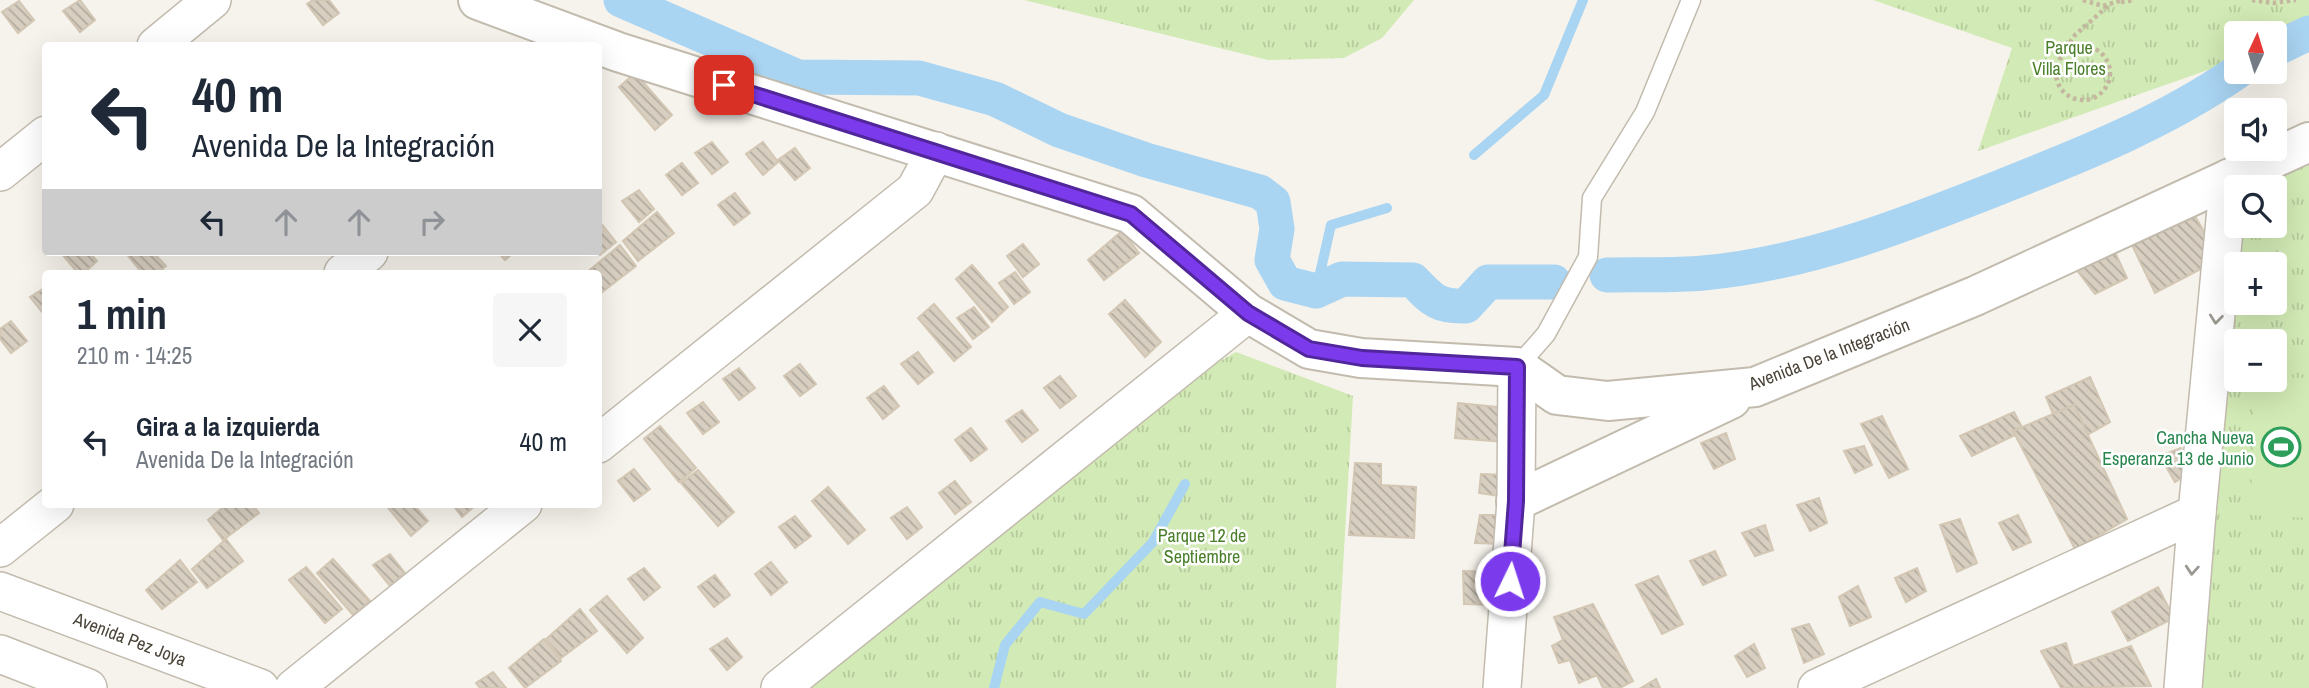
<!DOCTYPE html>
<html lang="es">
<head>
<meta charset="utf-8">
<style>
  :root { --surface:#fff; --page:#f6f6f7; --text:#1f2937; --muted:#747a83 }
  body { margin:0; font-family:"Archivo Narrow",sans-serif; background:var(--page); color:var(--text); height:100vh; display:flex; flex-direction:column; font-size:26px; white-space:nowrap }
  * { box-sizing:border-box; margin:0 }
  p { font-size:23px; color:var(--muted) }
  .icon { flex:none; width:38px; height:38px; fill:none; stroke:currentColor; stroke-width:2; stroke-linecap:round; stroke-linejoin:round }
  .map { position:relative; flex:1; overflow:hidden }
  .drawer { position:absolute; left:42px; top:270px; width:560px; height:238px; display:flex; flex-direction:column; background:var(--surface); border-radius:7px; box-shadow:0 7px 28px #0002 }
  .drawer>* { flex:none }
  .top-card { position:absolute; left:42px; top:42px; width:560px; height:214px; border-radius:7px; box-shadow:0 7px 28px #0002; background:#fff; color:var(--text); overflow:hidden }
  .needle { width:46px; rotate:4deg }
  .fabs { position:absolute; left:2224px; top:21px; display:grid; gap:14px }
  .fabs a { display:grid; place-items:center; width:63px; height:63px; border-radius:7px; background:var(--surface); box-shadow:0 7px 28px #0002; font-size:35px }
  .pin { position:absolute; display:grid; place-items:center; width:60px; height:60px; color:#fff; margin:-30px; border-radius:14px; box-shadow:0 4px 10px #0006 }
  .me { position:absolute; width:77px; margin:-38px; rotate:4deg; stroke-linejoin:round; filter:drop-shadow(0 0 5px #0008) }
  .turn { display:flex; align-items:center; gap:24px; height:147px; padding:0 35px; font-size:32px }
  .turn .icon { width:91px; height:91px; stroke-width:2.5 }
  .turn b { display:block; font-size:49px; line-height:60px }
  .lanes { display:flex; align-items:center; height:66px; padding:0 35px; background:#0003; justify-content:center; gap:35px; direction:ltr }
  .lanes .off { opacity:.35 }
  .round { display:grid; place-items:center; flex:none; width:74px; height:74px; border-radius:7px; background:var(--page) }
  .overview { display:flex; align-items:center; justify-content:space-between; height:119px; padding:0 35px }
  h1 { font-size:42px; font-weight:700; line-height:52px }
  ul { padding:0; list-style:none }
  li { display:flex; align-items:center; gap:21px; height:105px; padding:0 35px }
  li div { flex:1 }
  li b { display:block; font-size:26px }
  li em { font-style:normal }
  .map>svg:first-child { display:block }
</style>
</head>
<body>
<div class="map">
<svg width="2309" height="688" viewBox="0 0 2309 688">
  <defs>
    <pattern id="grass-tufts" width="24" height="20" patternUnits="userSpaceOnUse" patternTransform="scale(1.75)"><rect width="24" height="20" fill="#d2eab5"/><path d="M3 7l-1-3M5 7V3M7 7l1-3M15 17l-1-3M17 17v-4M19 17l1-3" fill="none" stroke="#b6ca9c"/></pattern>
    <pattern id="building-back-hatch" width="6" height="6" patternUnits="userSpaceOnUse" patternTransform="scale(1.75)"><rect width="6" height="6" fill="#d8cfc1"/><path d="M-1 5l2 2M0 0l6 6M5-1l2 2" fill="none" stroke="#b1aa9e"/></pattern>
  </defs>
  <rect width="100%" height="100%" fill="#f6f3ec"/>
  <g fill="url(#grass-tufts)" fill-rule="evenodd">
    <polygon points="1024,0 1414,0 1382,38 1344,58 1268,60"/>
    <polygon points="1873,0 2309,0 2309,35 2275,47 2275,33 2236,33 2236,60 1978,151 2012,48"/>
    <path d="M 2309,157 L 2309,688 L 2198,688 L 2236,300 L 2236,303 L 2275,303 L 2275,264 L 2240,264 L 2244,226 L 2275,226 L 2275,187 L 2251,187 ZM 2236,341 L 2275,341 L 2275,380 L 2236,380 Z"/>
    <polygon points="1236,352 1353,396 1336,688 781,688 1182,382"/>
  </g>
  <polygon fill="#d2eab5" points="2275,377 2309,378 2309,518 2250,515 2256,380 2275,380"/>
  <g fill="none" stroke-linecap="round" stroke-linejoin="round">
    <g stroke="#a9d4f2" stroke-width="10">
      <polyline points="1474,155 1544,95 1583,0"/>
      <polyline points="1316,291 1331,225 1387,208"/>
      <polyline points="994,688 1005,645 1040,602 1084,614 1153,542 1185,484"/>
    </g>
    <g stroke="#a9d4f2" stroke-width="35">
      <path d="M 621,0 L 798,77 L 919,78 L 995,99 L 1059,130 L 1146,160 L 1260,192 L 1273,202 L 1277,229 L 1272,260 L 1285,283 L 1316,291 L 1342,279 L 1413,280 C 1432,300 1438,307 1466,306 L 1488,282 L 1554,282"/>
      <polyline points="2275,49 2309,33"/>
      <path d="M 1607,275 C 1639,274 1671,276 1703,273 C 1807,264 1907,224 2003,186 C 2084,154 2165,122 2237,72"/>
    </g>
  </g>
  <g fill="url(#building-back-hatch)" stroke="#d3c7b4" stroke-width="2">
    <polygon points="80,0 95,20 80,32 63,11"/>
    <polygon points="313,0 329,0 339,13 323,25 307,4"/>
    <polygon points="19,1 34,20 18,33 2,12"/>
    <polygon points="635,73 672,115 655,130 619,87"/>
    <polygon points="712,142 728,162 712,174 695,153"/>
    <polygon points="763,142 778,162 763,175 746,154"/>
    <polygon points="795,148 810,168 795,180 778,160"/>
    <polygon points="682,163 698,183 682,195 666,175"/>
    <polygon points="639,190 654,209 639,222 622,201"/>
    <polygon points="735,193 750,213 734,225 718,205"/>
    <polygon points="2192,211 2220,259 2155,293 2132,245"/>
    <polygon points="657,212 674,233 638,261 623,241"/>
    <polygon points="600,222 616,242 600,255 598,252"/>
    <polygon points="1122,231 1139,253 1104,280 1088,260"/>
    <polygon points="1023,244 1039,264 1023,277 1007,256"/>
    <polygon points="620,245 636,266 601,293 598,273 586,273"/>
    <polygon points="2114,250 2127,278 2095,294 2076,269"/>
    <polygon points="60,252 89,252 97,261 84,273 78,273"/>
    <polygon points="125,252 153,252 166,266 158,273 142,273"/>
    <polygon points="498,252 514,252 505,260"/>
    <polygon points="972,265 1008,307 992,322 956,279"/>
    <polygon points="1015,272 1030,292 1014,304 999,283"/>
    <polygon points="46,287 46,317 30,297"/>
    <polygon points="1125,300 1161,342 1145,357 1109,314"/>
    <polygon points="934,304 971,347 954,361 918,318"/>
    <polygon points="974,307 989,327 973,339 957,318"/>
    <polygon points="11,321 27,341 11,353 0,339 0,329"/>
    <polygon points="918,352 933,372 918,384 901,364"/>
    <polygon points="800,364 816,384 800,396 784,376"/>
    <polygon points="739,368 755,388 739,400 723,379"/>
    <polygon points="1060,376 1076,396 1060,408 1044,388"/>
    <polygon points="2090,377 2110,422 2087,435 2074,405 2053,414 2046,397"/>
    <polygon points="884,386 899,406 883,419 867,398"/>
    <polygon points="703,402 719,422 703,434 687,413"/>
    <polygon points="1458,403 1506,408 1505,442 1455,438"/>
    <polygon points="2074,405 2127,519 2075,549 2013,431"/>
    <polygon points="1022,410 1038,430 1022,442 1006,421"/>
    <polygon points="2014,412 2022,427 2013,431 2015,435 1972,456 1960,436"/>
    <polygon points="1882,416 1908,469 1889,478 1861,424"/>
    <polygon points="660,426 696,468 679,482 644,439"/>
    <polygon points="971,428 987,449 971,461 955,440"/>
    <polygon points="1726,433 1735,459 1714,469 1701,443"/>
    <polygon points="1864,446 1872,465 1855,473 1844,451"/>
    <polygon points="2181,448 2194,470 2175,482 2160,456"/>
    <polygon points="1355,463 1381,464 1381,485 1416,487 1414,538 1349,535"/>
    <polygon points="634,469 650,489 634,501 618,481"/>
    <polygon points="698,470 734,512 718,526 681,483"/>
    <polygon points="1481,474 1507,475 1506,497 1479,493"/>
    <polygon points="955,481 971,502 955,514 939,493"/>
    <polygon points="828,487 865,530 848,544 812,501"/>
    <polygon points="1819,498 1827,523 1810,531 1797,505"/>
    <polygon points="227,504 252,504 259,513 223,540 208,520"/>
    <polygon points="385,504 413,504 428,521 411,536"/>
    <polygon points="452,504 477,504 462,517"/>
    <polygon points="907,507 922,527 907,539 891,518"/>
    <polygon points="1480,515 1504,515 1502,544 1475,543"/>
    <polygon points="2018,515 2031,542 2013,550 1999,523"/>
    <polygon points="795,516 811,536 795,548 779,527"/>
    <polygon points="1960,519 1977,563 1957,572 1940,525"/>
    <polygon points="1765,525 1773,550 1755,556 1742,533"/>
    <polygon points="226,539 243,561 207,588 192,569"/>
    <polygon points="1715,551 1726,575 1703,585 1690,561"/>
    <polygon points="390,554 405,573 390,586 373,565"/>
    <polygon points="333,559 370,601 353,615 317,573"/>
    <polygon points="180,560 197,582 162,609 146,590"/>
    <polygon points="771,562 787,582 771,595 755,574"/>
    <polygon points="306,567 342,609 325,623 289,580"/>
    <polygon points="644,568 660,587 644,600 628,579"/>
    <polygon points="1917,568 1926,591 1906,602 1895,578"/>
    <polygon points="1463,571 1498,572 1497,605 1464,604"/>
    <polygon points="715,575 730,595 714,607 698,587"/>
    <polygon points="1658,576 1683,624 1662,634 1636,585"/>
    <polygon points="1858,586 1871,617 1850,626 1839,597"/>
    <polygon points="2158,587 2174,618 2128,641 2112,612"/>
    <polygon points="607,596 643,638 627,653 590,610"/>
    <polygon points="1593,604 1633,681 1620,688 1603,688 1597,675 1579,683 1570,660 1559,663 1552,646 1563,640 1554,617"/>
    <polygon points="580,609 597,631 561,658 546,639"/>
    <polygon points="1809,624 1824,654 1804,663 1792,629"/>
    <polygon points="727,638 742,657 727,670 710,649"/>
    <polygon points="544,639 561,661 525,688 509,668"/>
    <polygon points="2066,643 2073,666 2131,646 2151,686 2061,688 2041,651"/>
    <polygon points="1754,644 1765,668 1747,677 1735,656"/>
    <polygon points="493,672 506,688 480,688 476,683"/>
    <polygon points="1656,679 1660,688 1641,688"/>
  </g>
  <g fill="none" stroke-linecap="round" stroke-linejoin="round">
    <defs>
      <polyline id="service" points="1517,367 1546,334 1588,257 1592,198 1645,112 1691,0"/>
      <g id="minor">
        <polyline points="156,46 212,0"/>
        <polyline points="0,172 46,135"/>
        <polyline points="343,273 369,252"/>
        <polyline points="598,444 915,190 936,151"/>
        <polyline points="0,548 55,504"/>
        <polyline points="0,591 260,688"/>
        <polyline points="0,654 88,688"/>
        <polyline points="294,688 523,504"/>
        <polyline points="780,688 1248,313"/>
        <polyline points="1502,688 1516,501 1517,367"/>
        <polyline points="1817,688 2197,513"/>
        <polyline points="2183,688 2197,513 2229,178"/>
      </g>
      <g id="tertiary">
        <polyline points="478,0 618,52 1131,214 1248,313 1309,349 1361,358 1517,367 1557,395 1608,401 1755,387 1975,296 2309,142"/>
        <polyline points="1516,501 1731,399"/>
      </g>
    </defs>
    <use href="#service" stroke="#c2bbae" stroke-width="21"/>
    <use href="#minor" stroke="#c2bbae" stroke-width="40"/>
    <use href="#tertiary" stroke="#c2bbae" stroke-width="42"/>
    <g stroke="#c4b79f" stroke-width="4.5" stroke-dasharray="3.5 3.5" stroke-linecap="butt">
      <polyline points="2083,0 2103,6 2123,0"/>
      <polyline points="2252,0 2273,3 2296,0"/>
      <polyline points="2121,2 2134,0"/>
      <circle cx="2083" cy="73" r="27"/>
      <polyline points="2062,54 2075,35 2109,5"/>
    </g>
    <use href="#service" stroke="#fff" stroke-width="18"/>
    <use href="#minor" stroke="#fff" stroke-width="37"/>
    <use href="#tertiary" stroke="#fff" stroke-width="38"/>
  </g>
  <defs><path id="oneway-chevron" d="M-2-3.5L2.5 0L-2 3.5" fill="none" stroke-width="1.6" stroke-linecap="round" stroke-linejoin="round" transform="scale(1.75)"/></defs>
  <g stroke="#9c9892">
    <use href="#oneway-chevron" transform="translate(2216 319) rotate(96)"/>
    <use href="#oneway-chevron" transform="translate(2192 570) rotate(94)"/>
  </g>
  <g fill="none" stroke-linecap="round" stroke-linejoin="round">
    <defs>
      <polyline id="route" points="724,85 1131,214 1248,313 1309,349 1362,358 1517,367 1516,501 1510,581"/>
    </defs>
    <use href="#route" stroke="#51269a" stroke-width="18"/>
    <use href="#route" stroke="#7c3aed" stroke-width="12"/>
  </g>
  <defs>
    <symbol id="stadium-ring" viewBox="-11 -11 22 22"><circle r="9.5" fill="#fff" stroke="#2e9e5b" stroke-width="1.5"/><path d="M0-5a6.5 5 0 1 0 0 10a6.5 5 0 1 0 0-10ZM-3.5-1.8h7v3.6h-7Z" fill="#2e9e5b"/></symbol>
  </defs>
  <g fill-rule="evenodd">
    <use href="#stadium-ring" x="2259" y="425" width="44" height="44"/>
  </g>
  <g text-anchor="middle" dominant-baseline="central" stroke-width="5" stroke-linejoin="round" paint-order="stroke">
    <g font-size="18" fill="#4a7f2a" stroke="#fff">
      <text x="2069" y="47">Parque<tspan x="2069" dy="21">Villa Flores</tspan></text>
      <text x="1202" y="535">Parque 12 de<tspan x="1202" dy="21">Septiembre</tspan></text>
    </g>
    <g font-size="18" fill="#4b4439" stroke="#fff">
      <text transform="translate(1829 354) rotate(-21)">Avenida De la Integración</text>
      <text transform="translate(130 639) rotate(21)">Avenida Pez Joya</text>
    </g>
    <g font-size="18" fill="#27864d" stroke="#fff" text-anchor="end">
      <text x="2254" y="437">Cancha Nueva<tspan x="2254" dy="21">Esperanza 13 de Junio</tspan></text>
    </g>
  </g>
</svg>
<div class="fabs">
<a><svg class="needle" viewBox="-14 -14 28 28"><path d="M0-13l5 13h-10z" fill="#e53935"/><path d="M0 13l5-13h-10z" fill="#747a83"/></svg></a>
<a><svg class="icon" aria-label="sound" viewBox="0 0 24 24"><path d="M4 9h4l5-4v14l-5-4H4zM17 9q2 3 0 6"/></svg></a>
<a><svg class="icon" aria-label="search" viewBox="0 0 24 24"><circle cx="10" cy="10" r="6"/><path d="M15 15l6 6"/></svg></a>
<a>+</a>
<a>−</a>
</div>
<div class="pin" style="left:724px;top:85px;background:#d93025"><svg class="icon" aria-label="arrive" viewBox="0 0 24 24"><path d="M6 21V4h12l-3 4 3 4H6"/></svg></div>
<svg class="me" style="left:1510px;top:581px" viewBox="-20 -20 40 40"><circle r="17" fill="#7c3aed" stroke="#fff" stroke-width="3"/><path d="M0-11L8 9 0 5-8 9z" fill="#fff"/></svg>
<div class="top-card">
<div class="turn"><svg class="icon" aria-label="left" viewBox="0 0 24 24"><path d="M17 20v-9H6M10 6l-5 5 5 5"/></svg><div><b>40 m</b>Avenida De la Integración</div></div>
<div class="lanes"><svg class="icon" aria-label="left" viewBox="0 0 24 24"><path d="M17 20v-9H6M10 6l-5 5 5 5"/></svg><svg class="icon off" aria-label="ahead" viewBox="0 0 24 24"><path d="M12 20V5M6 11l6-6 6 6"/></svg><svg class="icon off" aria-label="ahead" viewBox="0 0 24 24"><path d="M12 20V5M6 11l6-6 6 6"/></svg><svg class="icon off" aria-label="right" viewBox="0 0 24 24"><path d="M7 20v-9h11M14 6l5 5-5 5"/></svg></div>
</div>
<section class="drawer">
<div class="overview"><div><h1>1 min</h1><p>210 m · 14:25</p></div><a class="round"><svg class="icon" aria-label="close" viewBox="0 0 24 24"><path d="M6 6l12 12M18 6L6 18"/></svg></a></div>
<ul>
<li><svg class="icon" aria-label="left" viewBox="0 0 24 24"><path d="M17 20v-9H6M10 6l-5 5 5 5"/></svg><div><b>Gira a la izquierda</b><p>Avenida De la Integración</p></div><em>40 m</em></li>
</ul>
</section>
</div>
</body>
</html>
